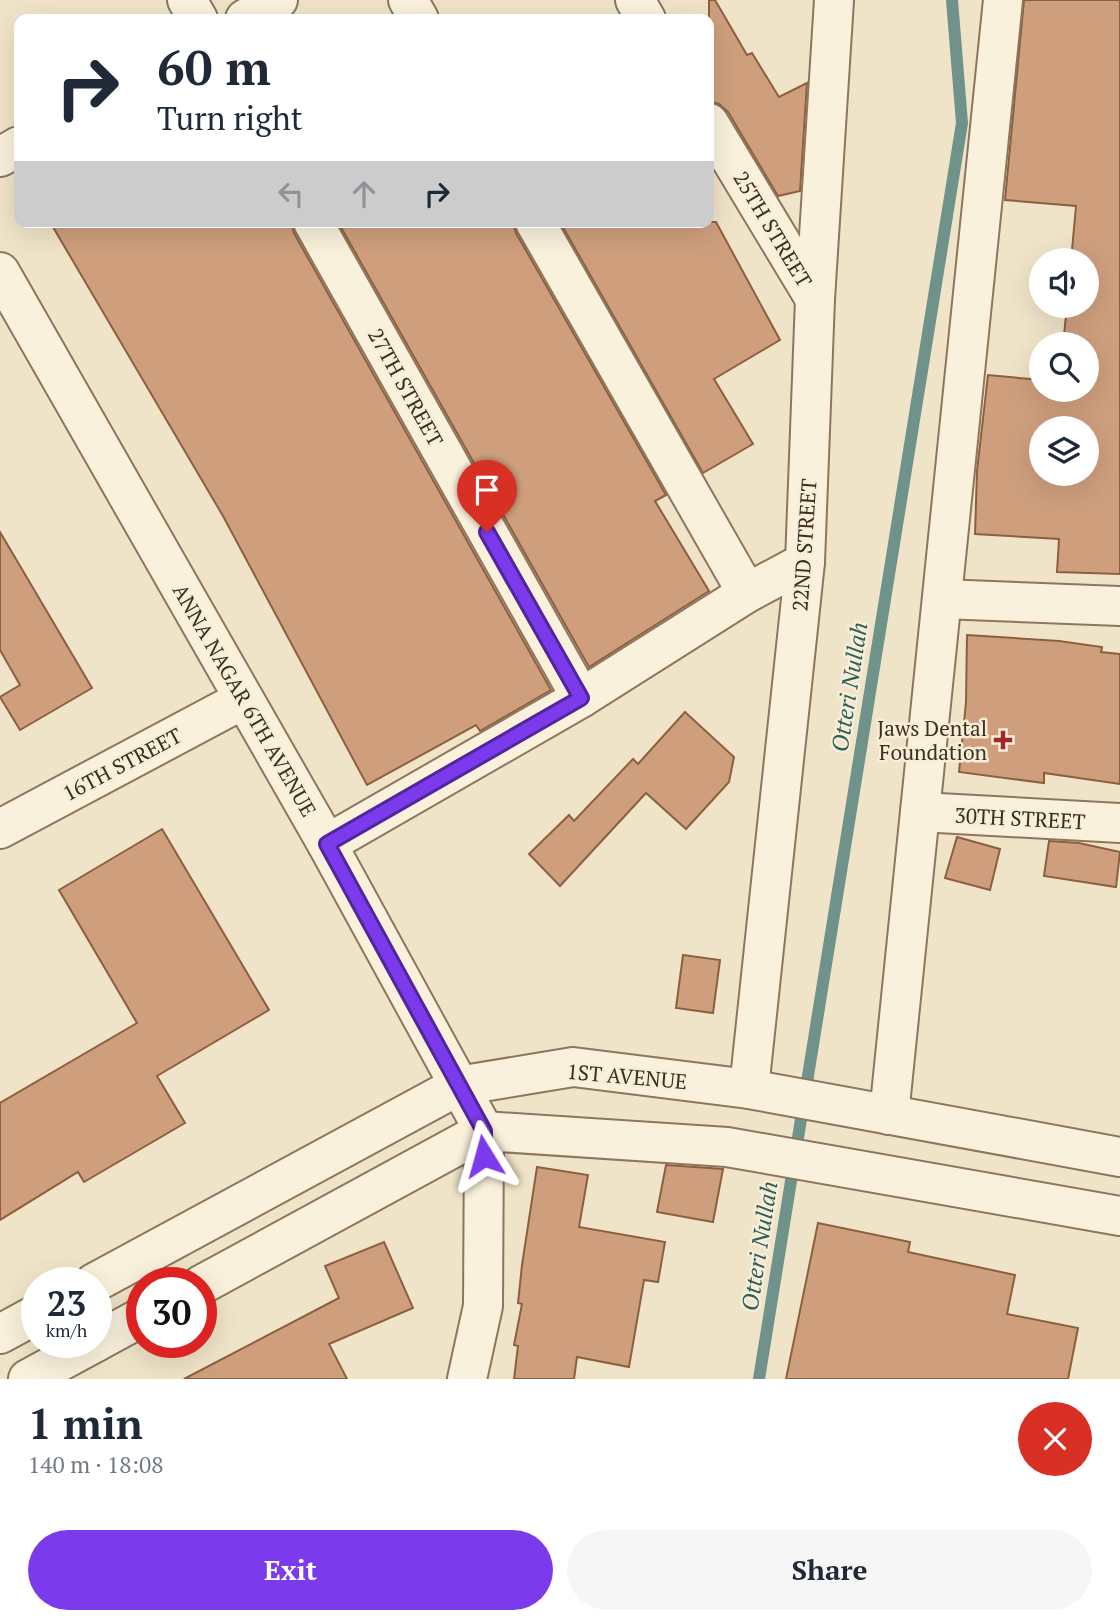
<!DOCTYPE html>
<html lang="en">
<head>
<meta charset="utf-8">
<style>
  :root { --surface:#fff; --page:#f6f6f7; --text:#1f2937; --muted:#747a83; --accent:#7c3aed }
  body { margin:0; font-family:"PT Serif",serif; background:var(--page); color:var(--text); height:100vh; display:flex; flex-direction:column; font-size:26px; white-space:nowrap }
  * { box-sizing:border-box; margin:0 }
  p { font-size:23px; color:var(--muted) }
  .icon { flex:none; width:38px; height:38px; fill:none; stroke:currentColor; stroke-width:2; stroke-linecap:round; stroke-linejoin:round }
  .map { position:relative; height:1379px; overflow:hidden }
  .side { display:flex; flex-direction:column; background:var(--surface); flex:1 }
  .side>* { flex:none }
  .hud { position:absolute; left:14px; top:14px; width:700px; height:214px; border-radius:14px; box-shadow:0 7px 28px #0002; background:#fff; color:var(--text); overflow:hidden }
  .fabs { position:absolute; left:1029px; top:248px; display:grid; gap:14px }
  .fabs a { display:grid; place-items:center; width:70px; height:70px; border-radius:50%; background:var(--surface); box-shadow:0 7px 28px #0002; font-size:35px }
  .speed { position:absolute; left:21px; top:1267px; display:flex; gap:14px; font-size:35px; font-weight:700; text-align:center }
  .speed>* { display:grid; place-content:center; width:91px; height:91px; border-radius:50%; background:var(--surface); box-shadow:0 7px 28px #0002; line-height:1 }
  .speed small { font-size:18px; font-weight:400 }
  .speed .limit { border:10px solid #d22; background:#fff; color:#111 }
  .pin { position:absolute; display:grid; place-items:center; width:60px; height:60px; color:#fff; margin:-72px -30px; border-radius:50% 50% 50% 0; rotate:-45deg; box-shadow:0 0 7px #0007 }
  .pin .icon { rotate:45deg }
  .me { position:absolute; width:77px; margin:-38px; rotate:352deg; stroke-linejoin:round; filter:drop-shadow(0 0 5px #0008) }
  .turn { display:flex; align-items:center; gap:24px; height:147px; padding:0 28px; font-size:32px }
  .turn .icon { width:91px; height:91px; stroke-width:2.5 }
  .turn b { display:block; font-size:49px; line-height:60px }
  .lanes { display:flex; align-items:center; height:66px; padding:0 28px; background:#0003; justify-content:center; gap:35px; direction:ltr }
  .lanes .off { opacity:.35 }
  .round { display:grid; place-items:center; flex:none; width:74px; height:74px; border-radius:37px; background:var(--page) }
  .headline { display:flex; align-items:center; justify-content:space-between; height:119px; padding:0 28px }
  h1 { font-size:42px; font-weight:800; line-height:52px }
  .action { display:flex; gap:14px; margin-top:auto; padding:14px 28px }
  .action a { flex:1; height:80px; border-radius:42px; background:var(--accent); color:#fff; font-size:28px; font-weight:800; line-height:80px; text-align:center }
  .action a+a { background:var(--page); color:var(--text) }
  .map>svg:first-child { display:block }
</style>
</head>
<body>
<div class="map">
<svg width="1120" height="1379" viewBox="0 0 1120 1379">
  <rect width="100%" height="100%" fill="#f0e4c8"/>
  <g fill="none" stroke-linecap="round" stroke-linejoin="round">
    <polyline stroke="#6f938a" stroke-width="12" points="759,1379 962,123 952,0"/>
  </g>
  <g fill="#cf9f7d" stroke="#8d5f41" stroke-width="2" fill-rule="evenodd">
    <polygon points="709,0 715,0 747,55 752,53 779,97 807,83 800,191 778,196 728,112 719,104 709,101"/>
    <path d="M 1024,0 L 1120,0 L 1120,574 L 1057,572 L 1059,539 L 975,534 L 977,471 L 988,375 L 1041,380 L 1041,390 L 1087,390 L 1087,345 L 1063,345 L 1067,306 L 1087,306 L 1087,261 L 1071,261 L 1076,206 L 1005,200 ZM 1041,429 L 1087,429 L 1087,474 L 1041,474 Z"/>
    <polygon points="50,222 291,222 294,233 551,690 480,731 476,725 367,785 223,516"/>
    <polygon points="338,222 513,222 516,233 666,495 655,501 709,591 589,667"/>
    <polygon points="560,222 716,222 780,340 714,379 753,444 703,473"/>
    <polygon points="0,532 92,688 20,730 0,697 20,685 0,650"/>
    <polygon points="967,635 1059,641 1102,647 1101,652 1120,654 1120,784 1044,773 1044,783 959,772 966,702"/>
    <polygon points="685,712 734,757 729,782 686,829 646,793 560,886 529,854 569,815 574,821 633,759 638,764"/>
    <polygon points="162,829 269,1010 157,1076 185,1123 84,1182 78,1172 0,1220 0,1103 137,1023 59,890"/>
    <polygon points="957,837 1000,849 990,890 945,878"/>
    <polygon points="1049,841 1079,843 1120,852 1116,887 1044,876"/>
    <polygon points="683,955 720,960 713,1013 676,1008"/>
    <polygon points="666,1165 723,1169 713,1222 657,1212"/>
    <polygon points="537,1167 588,1175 579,1227 665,1242 658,1282 644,1280 629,1367 577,1357 574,1379 514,1379 518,1346 514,1345 522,1304 518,1303 522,1265"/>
    <polygon points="818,1223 910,1242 908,1252 1015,1275 1007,1314 1078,1328 1068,1379 786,1379"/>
    <polygon points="384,1242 413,1308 329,1344 347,1379 184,1379 339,1298 325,1266"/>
  </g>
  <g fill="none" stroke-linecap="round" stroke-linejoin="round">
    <defs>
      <g id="minor">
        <polyline points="187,0 198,19"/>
        <polyline points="408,0 419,19"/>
        <polyline points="635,0 646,19"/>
        <polyline points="245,19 278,0"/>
        <polyline points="709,123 815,299"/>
        <polyline points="0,157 19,146"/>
        <polyline points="313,222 581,698"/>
        <polyline points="535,222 747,593"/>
        <polyline points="0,272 327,844 484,1131 483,1306 467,1379"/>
        <polyline points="942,599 1120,606"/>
        <polyline points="920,812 1120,823"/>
        <polyline points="0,829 244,699"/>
        <polyline points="327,844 581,698 747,593 805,562"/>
        <polyline points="749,1089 805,562 815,299 834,0"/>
        <polyline points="889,1115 1003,0"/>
        <polyline points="94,1283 458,1086 573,1067 749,1089 1120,1157"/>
        <polyline points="201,1285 484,1131 727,1147 1120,1216"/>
        <polyline points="0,1334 37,1314"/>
        <polyline points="96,1342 142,1317"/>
        <polyline points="28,1379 96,1342"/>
      </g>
    </defs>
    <use href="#minor" stroke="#8d765c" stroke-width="42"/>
    <use href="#minor" stroke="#faf1dc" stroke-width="38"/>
  </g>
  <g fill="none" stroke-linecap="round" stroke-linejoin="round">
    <defs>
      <polyline id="route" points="484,1156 484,1131 327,844 581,698 487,532"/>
    </defs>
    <use href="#route" stroke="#51269a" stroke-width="18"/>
    <use href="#route" stroke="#7c3aed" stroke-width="12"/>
  </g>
  <path fill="#9e2a2b" stroke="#f7eed8" stroke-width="2.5" d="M999.5 729.5h7v7h7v7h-7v7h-7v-7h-7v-7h7z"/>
  <g text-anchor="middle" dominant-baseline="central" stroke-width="5" stroke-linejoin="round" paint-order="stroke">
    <g font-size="21" fill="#3d2e20" stroke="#f7eed8">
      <text transform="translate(773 229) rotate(59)">25TH STREET</text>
      <text transform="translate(406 387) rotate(61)">27TH STREET</text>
      <text transform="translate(804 545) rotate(-86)">22ND STREET</text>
      <text transform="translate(245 700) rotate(60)">ANNA NAGAR 6TH AVENUE</text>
      <text transform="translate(122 764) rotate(-28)">16TH STREET</text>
      <text transform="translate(1020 818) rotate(3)">30TH STREET</text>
      <text transform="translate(627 1076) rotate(5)">1ST AVENUE</text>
    </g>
    <g font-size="21" fill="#3d2e20" stroke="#f7eed8" text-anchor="end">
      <text x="987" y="728">Jaws Dental<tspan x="987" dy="24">Foundation</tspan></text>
    </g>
    <g font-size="23" font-style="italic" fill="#2f5d5a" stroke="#f7eed8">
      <text transform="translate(849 687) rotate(-81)">Otteri Nullah</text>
      <text transform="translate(759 1246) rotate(-81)">Otteri Nullah</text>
    </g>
  </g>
</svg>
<div class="fabs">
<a><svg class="icon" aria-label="sound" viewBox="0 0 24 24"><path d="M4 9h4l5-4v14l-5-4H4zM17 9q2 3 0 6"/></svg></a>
<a><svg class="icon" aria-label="search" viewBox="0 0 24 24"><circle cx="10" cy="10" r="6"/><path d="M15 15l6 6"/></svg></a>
<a><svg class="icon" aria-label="layers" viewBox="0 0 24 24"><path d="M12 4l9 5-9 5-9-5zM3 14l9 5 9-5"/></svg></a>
</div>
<div class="speed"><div>23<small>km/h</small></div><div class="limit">30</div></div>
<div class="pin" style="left:487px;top:532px;background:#d93025"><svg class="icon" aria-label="arrive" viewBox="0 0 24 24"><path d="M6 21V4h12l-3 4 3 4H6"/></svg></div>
<svg class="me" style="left:484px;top:1156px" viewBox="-20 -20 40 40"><path d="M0-17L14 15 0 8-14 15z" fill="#7c3aed" stroke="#fff" stroke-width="4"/></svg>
<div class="hud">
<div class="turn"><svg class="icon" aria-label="right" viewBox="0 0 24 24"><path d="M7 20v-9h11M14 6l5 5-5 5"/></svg><div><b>60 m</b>Turn right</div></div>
<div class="lanes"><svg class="icon off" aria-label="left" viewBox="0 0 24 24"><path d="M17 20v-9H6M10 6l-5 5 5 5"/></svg><svg class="icon off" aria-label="ahead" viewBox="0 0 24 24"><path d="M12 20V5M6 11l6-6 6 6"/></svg><svg class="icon" aria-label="right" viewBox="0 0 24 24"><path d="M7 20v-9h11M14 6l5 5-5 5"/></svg></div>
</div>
</div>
<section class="side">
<div class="headline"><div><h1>1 min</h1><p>140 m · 18:08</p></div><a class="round" style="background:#d93025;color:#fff"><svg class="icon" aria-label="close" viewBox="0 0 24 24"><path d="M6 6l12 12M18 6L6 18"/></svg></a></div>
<div class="action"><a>Exit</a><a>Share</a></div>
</section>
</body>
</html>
